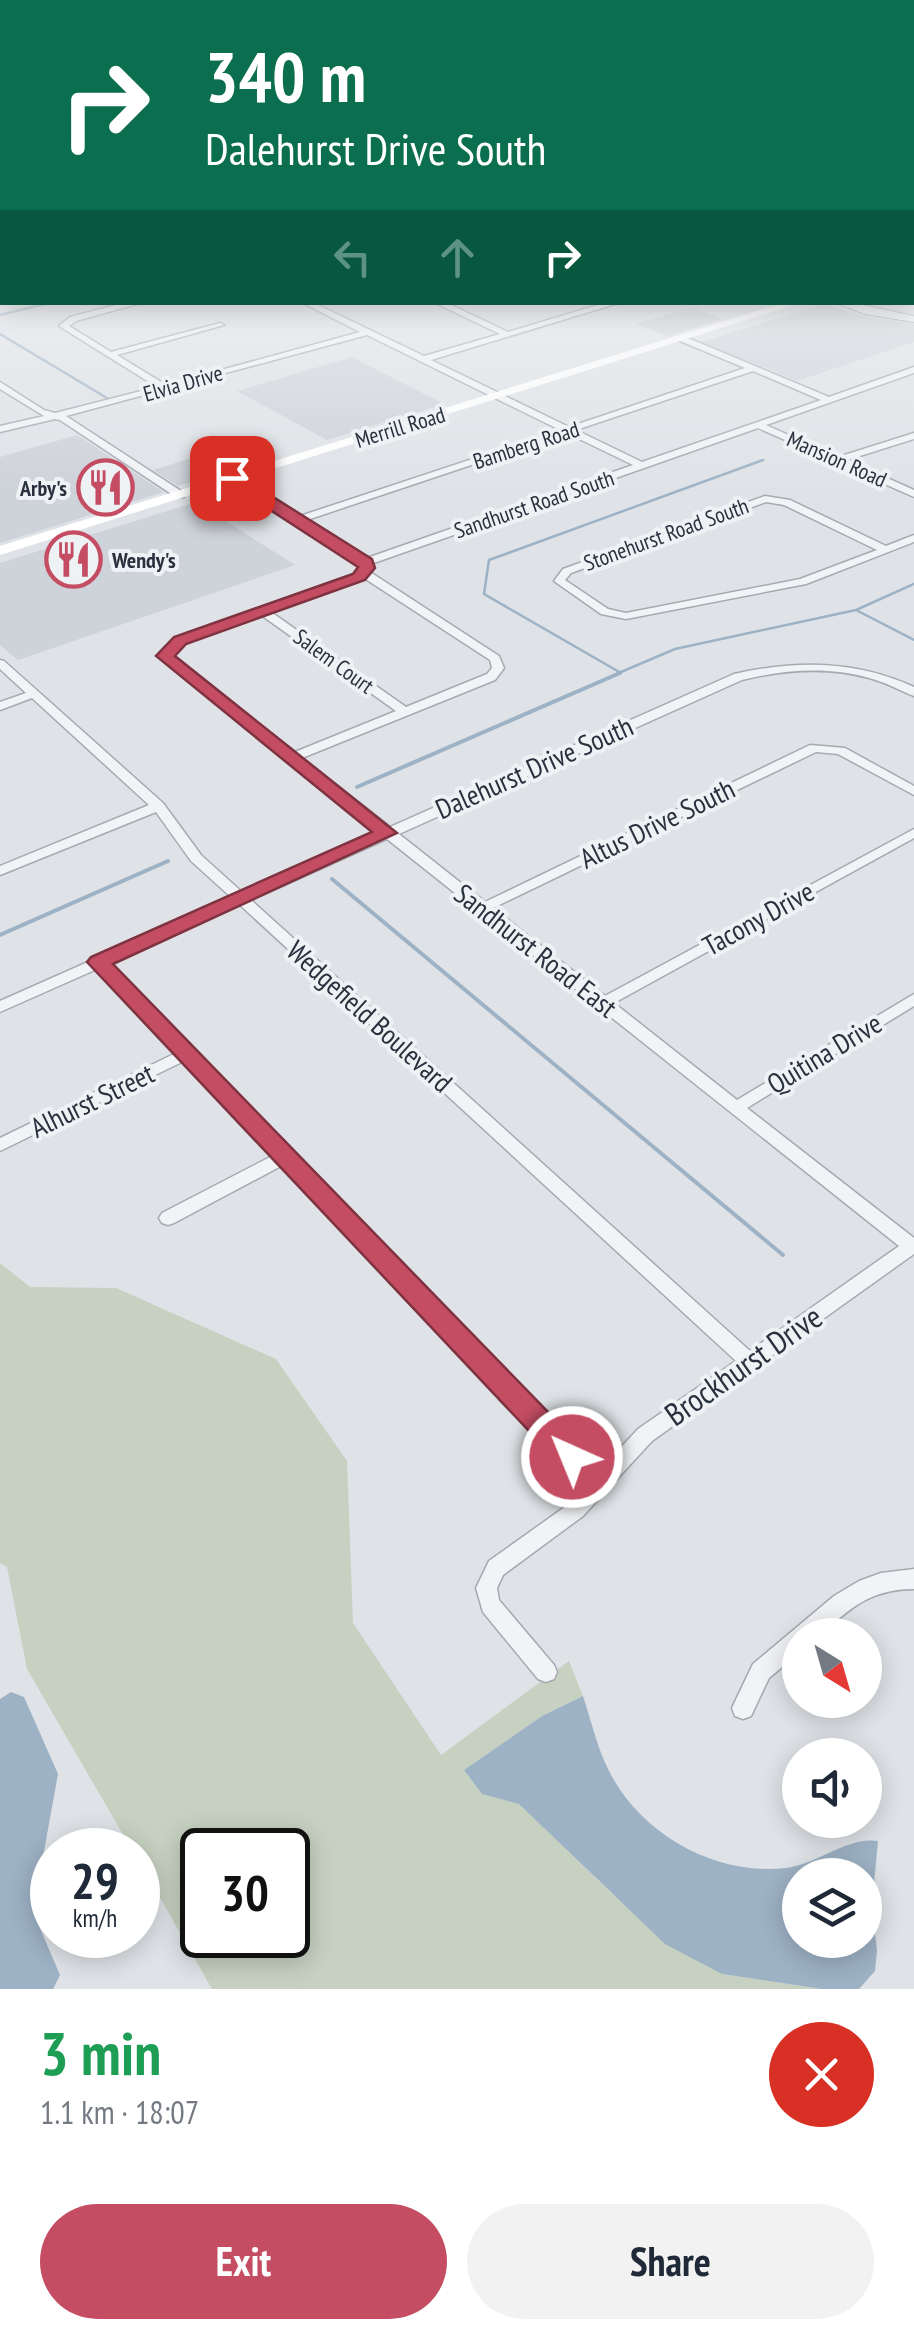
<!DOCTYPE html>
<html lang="en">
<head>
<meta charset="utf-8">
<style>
  :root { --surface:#fff; --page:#f2f2f3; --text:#1f2937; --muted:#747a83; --accent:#c44d63 }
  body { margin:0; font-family:"PT Sans Narrow",sans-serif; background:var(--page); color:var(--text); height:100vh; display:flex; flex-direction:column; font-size:38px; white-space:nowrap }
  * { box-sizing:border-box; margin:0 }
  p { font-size:32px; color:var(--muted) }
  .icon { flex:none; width:55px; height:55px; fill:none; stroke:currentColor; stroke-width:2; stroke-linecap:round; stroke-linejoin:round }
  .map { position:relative; height:1989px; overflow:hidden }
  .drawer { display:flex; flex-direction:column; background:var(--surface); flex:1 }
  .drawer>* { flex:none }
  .top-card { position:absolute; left:0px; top:0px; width:915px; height:305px; box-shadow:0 5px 25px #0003; background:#0b6e4f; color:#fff; overflow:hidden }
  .needle { width:65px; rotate:143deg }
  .controls { position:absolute; left:782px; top:1618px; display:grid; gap:20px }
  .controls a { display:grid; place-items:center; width:100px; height:100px; border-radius:50%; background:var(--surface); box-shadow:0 5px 25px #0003; font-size:50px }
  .speed { position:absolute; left:30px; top:1828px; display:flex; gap:20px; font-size:50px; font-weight:700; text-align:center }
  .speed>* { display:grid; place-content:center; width:130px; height:130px; border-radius:50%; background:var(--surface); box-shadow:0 5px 25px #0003; line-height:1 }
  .speed small { font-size:25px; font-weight:400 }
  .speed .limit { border:5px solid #111; border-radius:15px; background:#fff; color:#111 }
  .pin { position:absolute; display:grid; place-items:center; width:85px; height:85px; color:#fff; margin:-42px; border-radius:20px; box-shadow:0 5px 15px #0006 }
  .me { position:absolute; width:110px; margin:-55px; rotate:316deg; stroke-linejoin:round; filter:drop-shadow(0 0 8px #0008) }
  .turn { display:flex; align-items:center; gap:35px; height:210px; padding:0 40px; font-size:45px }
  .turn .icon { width:130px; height:130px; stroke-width:2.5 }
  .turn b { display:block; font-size:70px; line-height:85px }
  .lanes { display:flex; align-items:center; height:95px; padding:0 40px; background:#0003; justify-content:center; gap:50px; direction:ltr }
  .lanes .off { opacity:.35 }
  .round { display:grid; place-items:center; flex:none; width:105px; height:105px; border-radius:52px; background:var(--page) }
  .summary { display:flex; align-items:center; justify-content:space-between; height:170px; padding:0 40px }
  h1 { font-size:60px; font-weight:700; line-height:75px; color:#1e9e55 }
  .button { display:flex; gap:20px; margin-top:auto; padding:20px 40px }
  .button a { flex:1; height:115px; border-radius:60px; background:var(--accent); color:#fff; font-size:40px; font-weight:700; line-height:115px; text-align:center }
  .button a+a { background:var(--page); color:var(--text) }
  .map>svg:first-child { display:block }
</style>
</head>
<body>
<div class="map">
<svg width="914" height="1989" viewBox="0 0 914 1989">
  <rect width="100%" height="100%" fill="#dfe3e7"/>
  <g fill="#ced2d9">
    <polygon points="824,304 866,317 914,324 914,342 797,381 702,342"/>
    <polygon points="693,307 723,319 667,336 636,324"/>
    <polygon points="352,357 444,404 327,440 237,391"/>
    <polygon points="77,435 164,492 0,543 0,457"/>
    <polygon points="192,458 217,474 178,486 153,470"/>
    <polygon points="196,502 295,565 18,660 0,645 0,563"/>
  </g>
  <path fill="#c6d1c1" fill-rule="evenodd" d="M 0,1263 L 30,1287 L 116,1288 L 276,1359 L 347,1461 L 353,1623 L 441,1755 L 569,1661 L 583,1696 L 542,1716 L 464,1770 L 482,1794 L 519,1803 L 612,1894 L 722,1974 L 822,1989 L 212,1989 L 138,1859 L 138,1850 L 132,1850 L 27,1669 L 7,1567 L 0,1563 ZM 202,1850 L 288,1850 L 288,1935 L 202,1935 Z"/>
  <g fill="#9db2c5" fill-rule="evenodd">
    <polygon points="11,1692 24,1697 58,1774 33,1912 60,1975 53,1989 0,1989 0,1699"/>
    <path d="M 583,1696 C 591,1720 597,1747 608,1769 C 639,1833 714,1876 785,1868 C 816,1865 848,1836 878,1841 L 872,1905 L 877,1951 L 875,1971 L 859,1989 L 822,1989 L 722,1974 L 665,1944 L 519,1804 L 482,1794 L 464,1770 L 542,1716 ZM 800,1875 L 865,1875 L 865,1940 L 800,1940 Z"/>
  </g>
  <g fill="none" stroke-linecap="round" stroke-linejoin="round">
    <g stroke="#9db2c5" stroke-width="2.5">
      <polyline points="0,315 53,302"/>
      <polyline points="0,334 107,398"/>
      <polyline points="914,584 856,610 914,640"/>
      <polyline points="621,673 484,594 489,560 763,460"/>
      <polyline points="614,675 675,649 856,610"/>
    </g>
    <g stroke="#9db2c5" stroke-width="4">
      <polyline points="357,787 620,673"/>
      <polyline points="332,879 783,1255"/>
      <polyline points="0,935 168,861"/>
    </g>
    <defs>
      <g id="minor">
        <rect x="912" y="231" width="2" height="4"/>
        <rect x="0" y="246" width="2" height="4"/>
        <rect x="0" y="286" width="2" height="5"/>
        <path d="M 128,302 L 144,302 L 76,321 L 69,326 L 111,352 L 220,323 L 224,325 L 117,355 L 166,385 L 360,332 L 301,302 L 312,302 L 424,356 L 500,334 L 433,302 L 445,302 L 508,332 L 608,302 L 622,302 L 431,360 L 569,427 L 745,368 L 680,341 L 679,339 L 683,336 L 829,397 L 914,367 L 914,373 L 766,425 L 838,457 L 914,433 L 914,439 L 847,460 L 914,490 L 914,497 L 758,428 L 371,564 L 370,572 L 499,656 L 504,668 L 495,680 L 302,758 L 390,827 L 734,674 C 796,660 856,660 914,687 L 914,696 C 899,690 885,682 869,678 C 827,666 783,670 742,680 L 399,834 L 485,902 L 810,745 L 845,748 L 914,786 L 914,795 L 838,754 L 816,752 L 493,908 L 605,996 L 914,829 L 914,838 L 614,1003 L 737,1100 L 914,994 L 914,1006 L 747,1108 L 914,1238 L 914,1254 L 652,1441 L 583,1516 L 503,1575 L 497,1588 L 499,1600 L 554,1665 L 557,1672 L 554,1679 L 546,1682 L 538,1679 L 483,1612 L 476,1588 L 489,1561 L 569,1504 L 587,1485 L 283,1165 L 174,1223 L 168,1225 L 162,1223 L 159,1218 L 162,1213 L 274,1155 L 184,1061 L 0,1151 L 0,1138 L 176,1053 L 97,969 L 0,1012 L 0,1001 L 232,898 L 191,861 L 156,812 L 0,875 L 0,866 L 149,805 L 32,698 L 0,710 L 0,702 L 26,693 L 0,669 L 0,660 L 4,661 L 163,803 L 201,855 L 243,893 L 379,832 L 159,656 L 176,638 L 359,572 L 360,563 L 228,478 L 236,476 L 300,516 L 560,430 L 367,335 L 66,416 L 184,493 L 184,497 L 176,497 L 60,420 L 55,419 L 0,432 L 0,426 L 44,416 L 0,389 L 0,382 L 44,410 L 55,413 L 157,387 L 59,326 L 70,317 ZM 753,371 L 821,400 L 642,462 L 576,430 ZM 567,433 L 633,465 L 367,558 L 307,520 ZM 364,578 L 490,660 L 492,668 L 487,674 L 406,707 L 271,612 ZM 261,615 L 396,711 L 295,752 L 172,656 L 184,642 ZM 387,839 L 899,1246 L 750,1351 L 251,900 ZM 240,905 L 736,1361 L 638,1429 L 599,1471 L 109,964 Z"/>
        <path d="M 765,496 L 790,500 L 886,546 L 914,535 L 914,542 L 806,584 L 626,619 L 601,614 L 554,581 L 563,569 ZM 766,502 L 784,505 L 877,550 L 800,579 L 626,613 L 608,609 L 565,580 L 571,573 Z"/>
        <path d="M 914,1569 L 914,1589 C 870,1589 851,1608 820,1635 L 800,1635 L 800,1652 L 769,1678 L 751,1716 L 743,1719 L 735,1716 L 732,1708 L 753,1664 L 834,1596 L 859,1581 L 881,1573 Z"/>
      </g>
      <polygon id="tertiary" points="834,302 849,302 914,316 914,322 865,314"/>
    </defs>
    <use href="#minor" stroke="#a5aab1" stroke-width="3"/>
    <use href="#tertiary" stroke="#a5aab1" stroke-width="2"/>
    <use href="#minor" fill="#f2f3f6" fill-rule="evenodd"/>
    <use href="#tertiary" fill="#f2f3f6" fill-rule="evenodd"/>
    <g fill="#fff" fill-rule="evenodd">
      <polygon points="912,264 914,264 912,271"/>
      <polygon points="786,302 804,302 0,555 0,546"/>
    </g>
  </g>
  <linearGradient id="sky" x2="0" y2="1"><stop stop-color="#8ab3da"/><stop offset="0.43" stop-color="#f1f2f4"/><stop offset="1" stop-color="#f1f2f4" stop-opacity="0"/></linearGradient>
  <rect width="914" height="491" fill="url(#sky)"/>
  <polygon fill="#c44d63" stroke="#7f3240" stroke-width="2.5" points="227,475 238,475 372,559 375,568 365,580 186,644 175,656 397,833 113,964 583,1448 587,1457 583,1466 572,1470 562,1466 87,962 91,957 372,832 156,656 174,637 353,574 358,567 227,482"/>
  <defs>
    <symbol id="restaurant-ring" viewBox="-11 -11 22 22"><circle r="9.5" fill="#eff2f5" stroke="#c44d63" stroke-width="1.5"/><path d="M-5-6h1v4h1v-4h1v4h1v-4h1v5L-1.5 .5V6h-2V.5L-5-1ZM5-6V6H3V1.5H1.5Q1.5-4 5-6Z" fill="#c44d63"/></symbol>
  </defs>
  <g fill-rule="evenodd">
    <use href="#restaurant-ring" x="74" y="456" width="63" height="63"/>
    <use href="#restaurant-ring" x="42" y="528" width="63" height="63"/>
  </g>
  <g text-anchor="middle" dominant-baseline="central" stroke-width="8" stroke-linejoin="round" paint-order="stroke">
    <g font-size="22" fill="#29313e" stroke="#eff2f5">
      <text transform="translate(183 383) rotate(-16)">Elvia Drive</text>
      <text transform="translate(400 427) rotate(-17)">Merrill Road</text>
      <text transform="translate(526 445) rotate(-18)">Bamberg Road</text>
      <text transform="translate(837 459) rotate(24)">Mansion Road</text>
      <text transform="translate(534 504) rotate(-19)">Sandhurst Road South</text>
      <text transform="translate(666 534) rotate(-20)">Stonehurst Road South</text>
      <text transform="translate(334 661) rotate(36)">Salem Court</text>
    </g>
    <g font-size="22" font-weight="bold" fill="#29313e" stroke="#eff2f5" text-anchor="end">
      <text x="67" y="488">Arby's</text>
      <text x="112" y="560" text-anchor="start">Wendy's</text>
    </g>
    <g font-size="28" fill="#29313e" stroke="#eff2f5">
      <text transform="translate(534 767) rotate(-24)">Dalehurst Drive South</text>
      <text transform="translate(657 823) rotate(-26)">Altus Drive South</text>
      <text transform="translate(758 918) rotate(-29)">Tacony Drive</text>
      <text transform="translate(536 950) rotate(38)">Sandhurst Road East</text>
      <text transform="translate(370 1016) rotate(42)">Wedgefield Boulevard</text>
      <text transform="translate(824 1053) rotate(-31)">Quitina Drive</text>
      <text transform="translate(92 1100) rotate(-26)">Alhurst Street</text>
    </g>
    <g font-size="32" fill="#29313e" stroke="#eff2f5">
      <text transform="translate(743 1365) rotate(-35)">Brockhurst Drive</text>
    </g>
  </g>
</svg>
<div class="controls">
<a><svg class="needle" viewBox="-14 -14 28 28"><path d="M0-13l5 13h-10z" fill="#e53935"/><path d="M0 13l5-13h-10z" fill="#747a83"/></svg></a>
<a><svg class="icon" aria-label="sound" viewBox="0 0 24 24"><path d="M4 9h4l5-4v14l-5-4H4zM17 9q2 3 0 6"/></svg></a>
<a><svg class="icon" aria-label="layers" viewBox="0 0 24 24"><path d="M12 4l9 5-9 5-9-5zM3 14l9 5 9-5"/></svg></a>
</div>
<div class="speed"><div>29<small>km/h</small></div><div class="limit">30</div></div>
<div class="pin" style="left:232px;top:478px;background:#d93025"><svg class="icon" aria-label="arrive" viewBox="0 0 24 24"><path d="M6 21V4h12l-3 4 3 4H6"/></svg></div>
<svg class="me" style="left:572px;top:1457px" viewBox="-20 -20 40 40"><circle r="17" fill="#c44d63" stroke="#fff" stroke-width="3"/><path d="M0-11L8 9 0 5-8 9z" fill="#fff"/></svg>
<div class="top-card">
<div class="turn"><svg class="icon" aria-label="right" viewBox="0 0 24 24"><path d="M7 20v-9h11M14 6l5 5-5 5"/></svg><div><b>340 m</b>Dalehurst Drive South</div></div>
<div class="lanes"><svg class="icon off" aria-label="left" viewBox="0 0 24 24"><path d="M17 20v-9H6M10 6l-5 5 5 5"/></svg><svg class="icon off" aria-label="ahead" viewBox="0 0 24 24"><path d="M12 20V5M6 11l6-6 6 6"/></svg><svg class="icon" aria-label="right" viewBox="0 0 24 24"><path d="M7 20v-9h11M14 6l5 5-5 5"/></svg></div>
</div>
</div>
<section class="drawer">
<div class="summary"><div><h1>3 min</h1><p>1.1 km · 18:07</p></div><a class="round" style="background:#d93025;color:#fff"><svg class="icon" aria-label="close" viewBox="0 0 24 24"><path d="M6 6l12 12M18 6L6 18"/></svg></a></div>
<div class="button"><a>Exit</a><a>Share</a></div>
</section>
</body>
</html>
